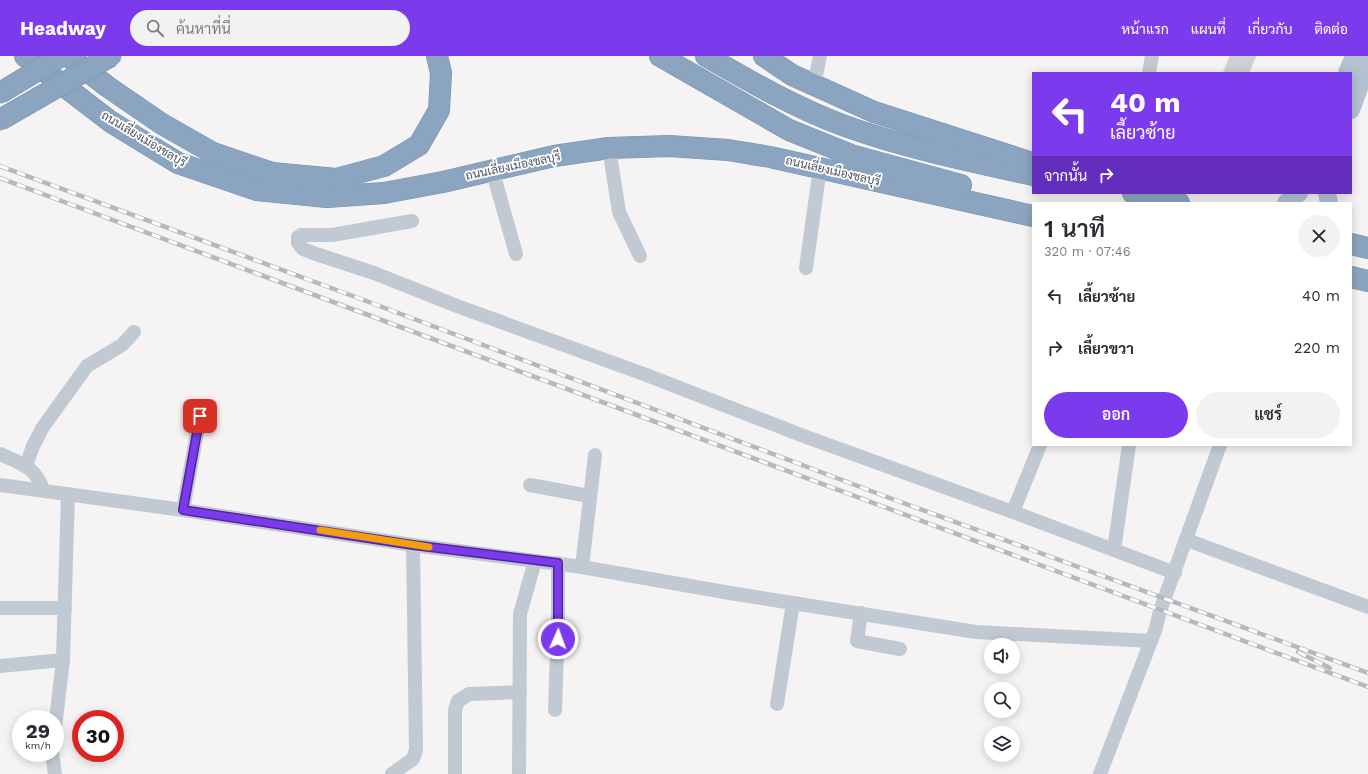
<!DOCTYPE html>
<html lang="th">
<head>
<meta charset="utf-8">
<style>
  :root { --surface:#fff; --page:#f2f2f3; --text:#2b2b33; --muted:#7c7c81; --accent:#7c3aed }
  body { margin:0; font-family:"Work Sans",Sarabun,sans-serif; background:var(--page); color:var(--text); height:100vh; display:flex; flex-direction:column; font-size:15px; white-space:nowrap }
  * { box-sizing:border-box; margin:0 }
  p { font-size:13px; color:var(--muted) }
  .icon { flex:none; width:22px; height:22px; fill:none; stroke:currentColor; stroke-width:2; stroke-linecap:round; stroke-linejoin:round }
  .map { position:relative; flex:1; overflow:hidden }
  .drawer { position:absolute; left:1032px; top:146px; width:320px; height:244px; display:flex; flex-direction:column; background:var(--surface); border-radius:0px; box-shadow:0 2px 10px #0003 }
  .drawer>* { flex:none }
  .top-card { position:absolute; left:1032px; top:16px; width:320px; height:122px; border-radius:0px; box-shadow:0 2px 10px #0003; background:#7c3aed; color:#fff; overflow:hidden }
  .tools { position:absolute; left:984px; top:582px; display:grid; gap:8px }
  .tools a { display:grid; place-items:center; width:36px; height:36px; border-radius:50%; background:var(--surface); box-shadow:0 2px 10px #0003; font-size:20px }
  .speed { position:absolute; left:12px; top:654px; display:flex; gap:8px; font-size:20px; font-weight:700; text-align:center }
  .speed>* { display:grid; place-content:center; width:52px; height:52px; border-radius:50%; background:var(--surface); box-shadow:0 2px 10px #0003; line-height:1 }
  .speed small { font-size:10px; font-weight:400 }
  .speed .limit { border:6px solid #d22; background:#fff; color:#111 }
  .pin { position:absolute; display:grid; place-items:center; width:34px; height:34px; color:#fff; margin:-17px; border-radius:8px; box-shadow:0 2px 6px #0006 }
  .me { position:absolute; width:44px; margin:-22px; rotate:2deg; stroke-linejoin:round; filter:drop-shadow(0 0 3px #0008) }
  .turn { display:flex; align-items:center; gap:14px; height:84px; padding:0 12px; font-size:18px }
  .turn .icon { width:52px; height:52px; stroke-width:2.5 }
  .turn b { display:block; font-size:28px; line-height:34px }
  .then { display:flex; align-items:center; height:38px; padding:0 12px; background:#0003; gap:8px; font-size:15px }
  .round { display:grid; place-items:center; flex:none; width:42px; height:42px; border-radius:21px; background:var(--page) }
  .overview { display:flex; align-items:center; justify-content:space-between; height:68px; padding:0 12px }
  h1 { font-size:24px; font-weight:600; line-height:30px }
  .primary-button { display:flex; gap:8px; margin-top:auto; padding:8px 12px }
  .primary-button a { flex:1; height:46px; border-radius:24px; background:var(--accent); color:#fff; font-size:16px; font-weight:600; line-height:46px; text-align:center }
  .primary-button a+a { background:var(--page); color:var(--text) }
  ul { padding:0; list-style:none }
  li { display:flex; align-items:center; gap:12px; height:52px; padding:0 12px }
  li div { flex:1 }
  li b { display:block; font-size:15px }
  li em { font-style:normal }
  header { display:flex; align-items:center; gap:24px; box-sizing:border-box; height:56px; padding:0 20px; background:var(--accent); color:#fff }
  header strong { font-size:19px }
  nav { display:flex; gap:22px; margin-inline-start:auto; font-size:14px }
  .search { width:280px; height:36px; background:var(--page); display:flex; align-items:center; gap:10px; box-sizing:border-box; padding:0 14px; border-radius:22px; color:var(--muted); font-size:15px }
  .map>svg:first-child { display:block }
</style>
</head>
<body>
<header>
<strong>Headway</strong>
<div class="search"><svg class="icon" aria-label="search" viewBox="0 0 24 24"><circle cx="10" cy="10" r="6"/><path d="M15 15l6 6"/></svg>ค้นหาที่นี่</div>
<nav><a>หน้าแรก</a><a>แผนที่</a><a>เกี่ยวกับ</a><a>ติดต่อ</a></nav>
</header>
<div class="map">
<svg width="1368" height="718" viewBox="0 0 1368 718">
  <rect width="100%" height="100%" fill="#f5f3f3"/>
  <polygon fill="#cdcfd5" stroke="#d7d9de" points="1230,0 1256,0 1249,17 1223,17"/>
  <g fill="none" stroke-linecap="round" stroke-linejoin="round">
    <defs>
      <g id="highway">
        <polyline points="25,0 111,66 178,107 257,134 327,141 384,137 443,126 554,100 609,92 669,90 728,94 770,101 1033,160"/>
        <polyline points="68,0 108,31 162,68 213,97 272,117 336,123 384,110 419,89 439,54 441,17 437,0"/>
        <polyline points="660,0 789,74 851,99 961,129"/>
        <path d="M 706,0 C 751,26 796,52 845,70 C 906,92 969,105 1033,119"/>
        <polyline points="764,0 792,19 874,56 1026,105"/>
        <polyline points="1133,137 1179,147"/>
        <polyline points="1351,188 1368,192"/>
        <polyline points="1351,221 1368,225"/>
      </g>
    </defs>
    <use href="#highway" stroke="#7690ad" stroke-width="22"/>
    <g stroke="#c1cad2" stroke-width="14">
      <polyline points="1149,17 1152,0"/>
      <polyline points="814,29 820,0"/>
      <polyline points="609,92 619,156 640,200"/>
      <polyline points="492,113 516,198"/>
      <polyline points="412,165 332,179 301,179 298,181 298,187 303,193 313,197 374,217 457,250 649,320 801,379 1013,456 1175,517"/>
      <polyline points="806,212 820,112"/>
      <path d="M 0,398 C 20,407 36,411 43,434"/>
      <polyline points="26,410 33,390 43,371 87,310 122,289 134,276"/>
      <polyline points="0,429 183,454 413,489 582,511 730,537 976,576 1151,585"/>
      <polyline points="530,429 589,440"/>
      <polyline points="183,454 200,360"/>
      <polyline points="1013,456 1040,389"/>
      <polyline points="1187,484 1368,551"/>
      <polyline points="1114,494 1129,389"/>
      <polyline points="582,511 595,399"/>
      <polyline points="0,552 65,552"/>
      <polyline points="861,557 857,585 900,593"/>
      <polyline points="0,610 63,604"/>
      <polyline points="777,648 793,547"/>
      <polyline points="555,654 558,568 558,507"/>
      <polyline points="55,672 63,604 68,438"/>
      <polyline points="52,697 55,718"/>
      <polyline points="392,718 413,703 416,694 413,489"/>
      <polyline points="455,718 455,654 458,645 469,638 520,636"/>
      <polyline points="519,718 520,558 535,505"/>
      <polyline points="1100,718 1156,572 1160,555 1220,389"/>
    </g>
    <g stroke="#b3c2d1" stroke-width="18">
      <polyline points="1347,17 1354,0"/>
      <polyline points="1351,54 1368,8"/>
      <polyline points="1327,137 1329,147"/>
      <polyline points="1286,147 1299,137"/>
    </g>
    <use href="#highway" stroke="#8ba5c1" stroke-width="21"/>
    <defs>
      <g id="rail">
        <polyline points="0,110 361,243 887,441 1368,617"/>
        <polyline points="0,122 1368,631"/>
        <polyline points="1298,596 1330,612"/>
      </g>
    </defs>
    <use href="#rail" stroke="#b5b8bd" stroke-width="4.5"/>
    <use href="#rail" stroke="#fff" stroke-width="3" stroke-dasharray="9" stroke-linecap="butt"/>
    <defs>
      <g id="highway-bridge">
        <polyline points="0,37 61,0"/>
        <polyline points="0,64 111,0"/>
      </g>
    </defs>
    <use href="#highway-bridge" stroke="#7690ad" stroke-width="22" stroke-linecap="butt"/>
    <use href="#highway-bridge" stroke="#8ba5c1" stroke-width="21"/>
  </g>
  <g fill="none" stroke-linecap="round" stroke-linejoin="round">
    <defs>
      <polyline id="route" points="200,360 183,454 413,489 558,507 558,583"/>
    </defs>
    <use href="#route" stroke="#51269a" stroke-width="10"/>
    <use href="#route" stroke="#7c3aed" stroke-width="7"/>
    <polyline stroke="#f59e0b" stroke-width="7" points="320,474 429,491"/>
  </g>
  <g text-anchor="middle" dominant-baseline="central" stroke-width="3.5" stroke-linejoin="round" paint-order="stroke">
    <g font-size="12" fill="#4a5661" stroke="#fff">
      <text transform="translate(144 83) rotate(31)">ถนนเลี่ยงเมืองชลบุรี</text>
      <text transform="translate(513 110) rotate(-12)">ถนนเลี่ยงเมืองชลบุรี</text>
      <text transform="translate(833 115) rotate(13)">ถนนเลี่ยงเมืองชลบุรี</text>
    </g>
  </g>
</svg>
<div class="tools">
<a><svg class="icon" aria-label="sound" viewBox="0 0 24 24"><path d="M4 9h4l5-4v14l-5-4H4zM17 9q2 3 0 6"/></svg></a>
<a><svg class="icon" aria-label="search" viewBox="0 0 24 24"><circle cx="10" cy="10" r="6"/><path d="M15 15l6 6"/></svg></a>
<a><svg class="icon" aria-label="layers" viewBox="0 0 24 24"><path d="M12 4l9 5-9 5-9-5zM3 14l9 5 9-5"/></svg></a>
</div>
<div class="speed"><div>29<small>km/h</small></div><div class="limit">30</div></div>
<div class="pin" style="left:200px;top:360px;background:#d93025"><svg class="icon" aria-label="arrive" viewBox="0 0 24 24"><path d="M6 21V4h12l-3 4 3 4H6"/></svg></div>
<svg class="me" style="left:558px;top:583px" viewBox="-20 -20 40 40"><circle r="17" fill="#7c3aed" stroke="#fff" stroke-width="3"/><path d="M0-11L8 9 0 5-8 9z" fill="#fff"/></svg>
<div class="top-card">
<div class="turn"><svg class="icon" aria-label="left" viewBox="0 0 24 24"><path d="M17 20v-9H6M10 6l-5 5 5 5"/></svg><div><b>40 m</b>เลี้ยวซ้าย</div></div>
<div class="then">จากนั้น<svg class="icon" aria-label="right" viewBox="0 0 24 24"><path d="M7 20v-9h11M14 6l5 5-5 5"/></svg></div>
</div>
<section class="drawer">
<div class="overview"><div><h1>1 นาที</h1><p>320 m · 07:46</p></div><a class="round"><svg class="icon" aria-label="close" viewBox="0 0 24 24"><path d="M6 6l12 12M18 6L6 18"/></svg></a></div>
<ul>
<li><svg class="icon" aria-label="left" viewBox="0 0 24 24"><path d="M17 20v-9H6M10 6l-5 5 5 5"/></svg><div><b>เลี้ยวซ้าย</b></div><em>40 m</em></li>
<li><svg class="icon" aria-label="right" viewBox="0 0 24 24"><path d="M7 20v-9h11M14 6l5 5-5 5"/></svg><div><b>เลี้ยวขวา</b></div><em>220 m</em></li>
</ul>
<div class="primary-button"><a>ออก</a><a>แชร์</a></div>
</section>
</div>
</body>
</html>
